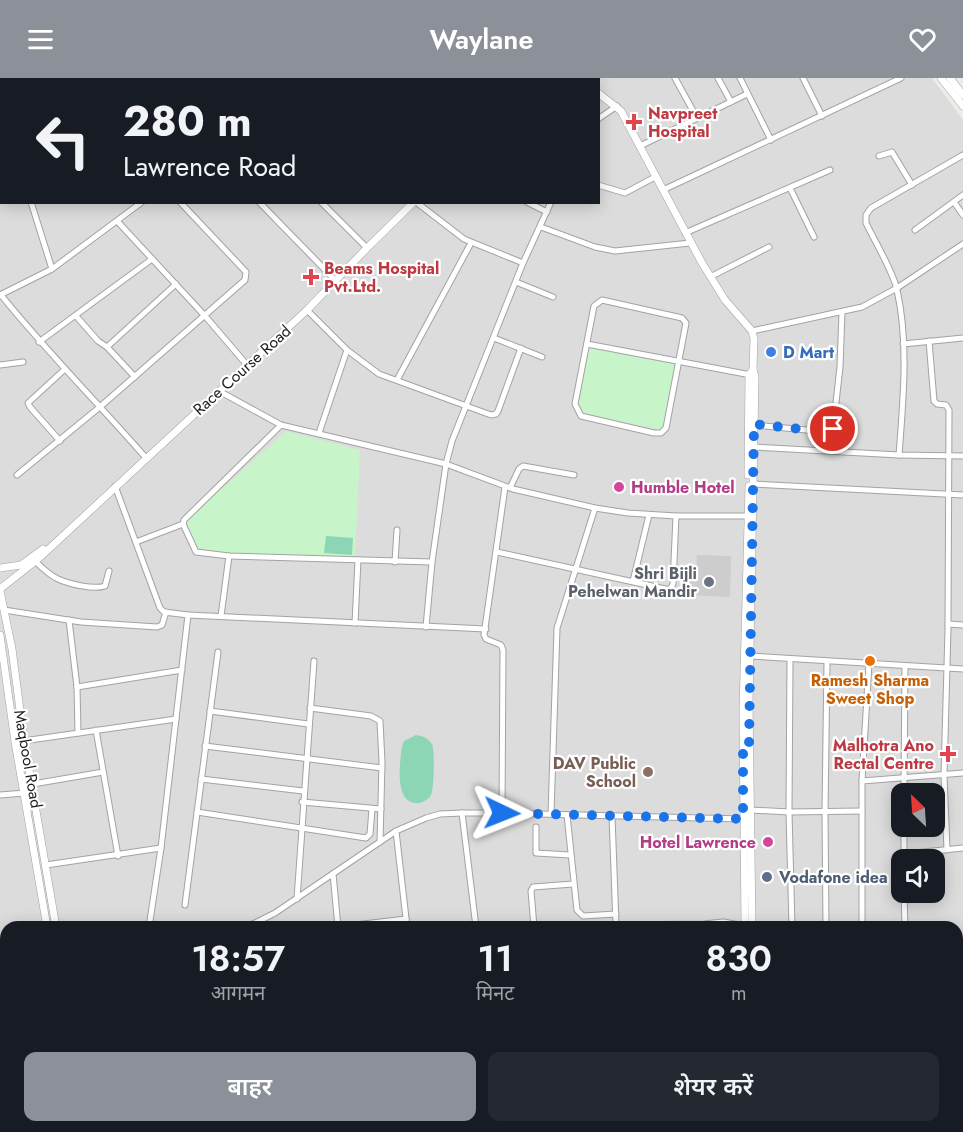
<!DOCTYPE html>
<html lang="hi">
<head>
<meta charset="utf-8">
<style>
  :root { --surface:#171b24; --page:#242831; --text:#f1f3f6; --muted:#9ea1a6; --accent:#8c9099 }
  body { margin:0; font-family:Jost,"Noto Sans Devanagari",sans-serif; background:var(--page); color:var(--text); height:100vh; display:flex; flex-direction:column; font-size:22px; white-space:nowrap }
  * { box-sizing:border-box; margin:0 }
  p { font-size:20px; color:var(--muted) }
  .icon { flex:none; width:33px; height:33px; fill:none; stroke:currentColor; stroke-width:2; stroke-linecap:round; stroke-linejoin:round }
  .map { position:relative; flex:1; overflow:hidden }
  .drawer { position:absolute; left:0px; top:843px; width:963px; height:212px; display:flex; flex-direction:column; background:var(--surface); border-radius:18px 18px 0 0; box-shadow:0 3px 15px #0003 }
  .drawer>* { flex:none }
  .hud { position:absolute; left:0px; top:0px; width:600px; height:126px; box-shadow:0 3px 15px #0003; background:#171b24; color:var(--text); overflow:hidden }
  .needle { width:39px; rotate:335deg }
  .fabs { position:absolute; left:891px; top:705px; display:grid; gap:12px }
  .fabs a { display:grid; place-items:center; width:54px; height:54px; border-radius:12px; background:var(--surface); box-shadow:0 3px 15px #0003; font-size:30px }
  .pin { position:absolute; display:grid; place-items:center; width:51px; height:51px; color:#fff; margin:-26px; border:3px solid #fff; border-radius:50%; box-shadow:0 2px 6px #0007 }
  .me { position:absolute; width:66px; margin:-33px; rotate:92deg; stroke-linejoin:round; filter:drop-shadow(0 0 4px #0008) }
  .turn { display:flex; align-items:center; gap:21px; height:126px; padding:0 24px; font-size:27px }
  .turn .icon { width:78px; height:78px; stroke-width:2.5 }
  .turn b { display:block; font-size:42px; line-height:51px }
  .eta { display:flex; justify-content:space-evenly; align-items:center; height:102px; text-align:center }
  .eta b { font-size:36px; font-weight:600; line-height:42px }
  .primary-button { display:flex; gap:12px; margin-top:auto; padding:12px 24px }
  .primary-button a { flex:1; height:69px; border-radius:12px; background:var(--accent); color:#fff; font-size:24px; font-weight:600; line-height:69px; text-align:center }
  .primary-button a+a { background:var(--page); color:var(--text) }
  header { display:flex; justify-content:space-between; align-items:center; height:78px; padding:0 24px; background:var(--accent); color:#fff; font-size:27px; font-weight:600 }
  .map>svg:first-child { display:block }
</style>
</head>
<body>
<header><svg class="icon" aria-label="menu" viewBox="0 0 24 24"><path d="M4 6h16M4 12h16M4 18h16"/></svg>Waylane<svg class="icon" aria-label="heart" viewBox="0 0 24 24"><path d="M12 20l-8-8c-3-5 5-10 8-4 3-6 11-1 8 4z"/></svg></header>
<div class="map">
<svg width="963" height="1054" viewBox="0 0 963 1054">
  <rect width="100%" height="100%" fill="#efebe6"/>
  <path fill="#dddcdc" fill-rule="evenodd" d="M 0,0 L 932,0 L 963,42 L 963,984 L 957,985 L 957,849 L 6,849 L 6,1048 L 735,1049 L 715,1054 L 0,1054 ZM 2,2 L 598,2 L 598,124 L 2,124 ZM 902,716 L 934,716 L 934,748 L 902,748 ZM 902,782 L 934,782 L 934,814 L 902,814 Z"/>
  <polygon fill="#cdcdcd" points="697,477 731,478 730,519 688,517 689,491 696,491"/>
  <g fill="#c8f4c9">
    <polygon points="589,269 675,285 663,352 586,337 578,326"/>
    <polygon points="286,353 360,372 355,478 199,475 184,445"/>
    <polygon points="963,1010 963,1054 822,1054 835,1048 957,1048 957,1012"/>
  </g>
  <g fill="#8cd6b5">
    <polygon points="326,458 353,460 352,477 324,475"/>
    <path d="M 416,657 C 423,658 428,660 432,666 C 435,672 434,711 431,717 C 428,722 421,726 415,725 C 394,723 400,683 402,668 L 404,663 Z"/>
  </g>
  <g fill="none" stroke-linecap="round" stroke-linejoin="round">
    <defs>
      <g id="minor">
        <polyline points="58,0 59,2"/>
        <polyline points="225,0 229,2"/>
        <polyline points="401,0 402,2"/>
        <polyline points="459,0 460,2"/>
        <polyline points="522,0 523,2"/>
        <polyline points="675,0 697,40"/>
        <polyline points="718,0 731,24"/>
        <polyline points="740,0 771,62"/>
        <polyline points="803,0 822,38"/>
        <polyline points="82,2 83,0"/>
        <polyline points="153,2 154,0"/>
        <polyline points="280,2 281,0"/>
        <polyline points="390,2 392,0"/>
        <polyline points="0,14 2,21"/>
        <polyline points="598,41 617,28"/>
        <polyline points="640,68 747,16"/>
        <polyline points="0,78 2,78"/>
        <polyline points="879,78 892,74 912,107"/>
        <polyline points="598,107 625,115 655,99"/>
        <polyline points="790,110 814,159"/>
        <polyline points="663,112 901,0"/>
        <polyline points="31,124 52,191"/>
        <polyline points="259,124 335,202"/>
        <polyline points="321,124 367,170"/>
        <polyline points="416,124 464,161 523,185"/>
        <polyline points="527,124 547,134"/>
        <polyline points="954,124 963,137"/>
        <polyline points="118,144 205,238 247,287"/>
        <polyline points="541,149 595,169 615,173 690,165"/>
        <polyline points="915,152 963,117"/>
        <polyline points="685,155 830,92"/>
        <polyline points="710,199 769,169"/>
        <polyline points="516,204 553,219"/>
        <polyline points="0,217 52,191 142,124"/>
        <path d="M 1,217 C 47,274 98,325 146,380"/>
        <polygon points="602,222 682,240 686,245 666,350 661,355 654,355 581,338 575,326 594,228"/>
        <polyline points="307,232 347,272 379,296 491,337 496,336 498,333 521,270"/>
        <polyline points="76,238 98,263 107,269 176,206"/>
        <polyline points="752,253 862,229 897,210 963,166"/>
        <polyline points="494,260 542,279"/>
        <polyline points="929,263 934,323 937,326 946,327 949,332 948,551 944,697 947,772"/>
        <polyline points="39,264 152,181"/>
        <polyline points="587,266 751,297"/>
        <polyline points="903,266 963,260"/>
        <polyline points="107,269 135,299"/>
        <polyline points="0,287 23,284"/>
        <polyline points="397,302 471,165"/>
        <polyline points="219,313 281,347 446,386 513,411 595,430 628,435 676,438 748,438"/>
        <polyline points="281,347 184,442 183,446 196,474 229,478 432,484"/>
        <polyline points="754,347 827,354 833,351 840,289 842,234"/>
        <polyline points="319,355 347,272"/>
        <polyline points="60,363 30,329 28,325 65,291"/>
        <polyline points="753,369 899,377 963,378"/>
        <path d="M 899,377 C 903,323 909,265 897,212 C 894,195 874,162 866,145 L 866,137 L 871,130 L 963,77"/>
        <polyline points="17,397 101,328 245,202 246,194 180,124"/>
        <polyline points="753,406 963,417"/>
        <polyline points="115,408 160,530 164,534 188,537 161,770 149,849"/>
        <polyline points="510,410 519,391 523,388 574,397"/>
        <polyline points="136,464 183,446"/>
        <polyline points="497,474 670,512 673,506 676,438"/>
        <path d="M 35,483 C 42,490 49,497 58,501 C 69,506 94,512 105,508 L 109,493"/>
        <polyline points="395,484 397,452"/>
        <polyline points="633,503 649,437"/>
        <polyline points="4,532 81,544 157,549 162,547 166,534"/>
        <polyline points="188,537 486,551"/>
        <polyline points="221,538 229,478"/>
        <polyline points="69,542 77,609 78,655"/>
        <polyline points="355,545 358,482"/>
        <polyline points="948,546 963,547"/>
        <polyline points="426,549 432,484 446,386 452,363 523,185 551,124"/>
        <polyline points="750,578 963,591"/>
        <polyline points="790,582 789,734 792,849"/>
        <polyline points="77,609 182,592"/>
        <polyline points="310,630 371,638 380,643 382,684 380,764"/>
        <polyline points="210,633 308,646"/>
        <polyline points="96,652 118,778"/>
        <polyline points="23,663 176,641"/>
        <polyline points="205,668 382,690"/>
        <polyline points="201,701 303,713"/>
        <polyline points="862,703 963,695"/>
        <polyline points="33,706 103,694"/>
        <polyline points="904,716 905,588"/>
        <polyline points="0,717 25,715"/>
        <polyline points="302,724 381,731"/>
        <polyline points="750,732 789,734 862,733"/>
        <polyline points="197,734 366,760 370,756 372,731"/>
        <polyline points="462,735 476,849"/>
        <polyline points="502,735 503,572 501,567 486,561 484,557 505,409"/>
        <polyline points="551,736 557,550 595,430"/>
        <polyline points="567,737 577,832 583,838 616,836"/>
        <polyline points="612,738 616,847"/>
        <polyline points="904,748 904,782"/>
        <polyline points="536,749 536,775 570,777"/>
        <polyline points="396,753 407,849"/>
        <polyline points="904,776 963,770"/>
        <polyline points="46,787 161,770"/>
        <polyline points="333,796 338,849"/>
        <polyline points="904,814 905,849"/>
        <polyline points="297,821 314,583"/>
        <polyline points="185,827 218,574"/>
        <polyline points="616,847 704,846 723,844 745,848"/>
        <polyline points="236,849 253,846 275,835 396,753 426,740 440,736 462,735 502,735 743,741"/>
        <polyline points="338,849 406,841"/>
        <polyline points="534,849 531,813 533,809 573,806"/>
        <polyline points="826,849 825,734 827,584"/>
        <polyline points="862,849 862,703 869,585"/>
        <polyline points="0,993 6,993"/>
        <polyline points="168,1048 170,1054"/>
        <polyline points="214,1048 215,1054"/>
        <polyline points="300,1048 301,1054"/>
        <polyline points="355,1048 356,1054"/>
        <polyline points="457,1048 458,1054"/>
      </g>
      <g id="tertiary">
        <polyline points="941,0 963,28"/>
        <polyline points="950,0 963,17"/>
        <polyline points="555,2 556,0"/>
        <polyline points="585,2 586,0"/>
        <polyline points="598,15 621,33 702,185 725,222 752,253 754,261 753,292 755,298 749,626 752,849"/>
        <polyline points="748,397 749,297 753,292"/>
        <polyline points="0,490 21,487 43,471"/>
        <polyline points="0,511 38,481 307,232 367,170 414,124"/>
        <polyline points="0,513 12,571 24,663 56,849"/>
        <polyline points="0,557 15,664 47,849"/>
        <polyline points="745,849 743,633 749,408"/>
        <polyline points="80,1048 81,1054"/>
        <polyline points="89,1048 90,1054"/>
      </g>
      <g id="primary">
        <polyline points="957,990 963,988"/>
        <polyline points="957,1003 963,1002"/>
        <polyline points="729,1054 747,1048"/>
        <polyline points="778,1054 798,1048"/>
        <polyline points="812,1054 817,1048"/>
      </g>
    </defs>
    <use href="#minor" stroke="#a3a3a3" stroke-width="7"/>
    <use href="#tertiary" stroke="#a3a3a3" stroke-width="8"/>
    <use href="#primary" stroke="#8c5b0e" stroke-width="10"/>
    <use href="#minor" stroke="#fff" stroke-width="5"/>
    <use href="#tertiary" stroke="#fff" stroke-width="7"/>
    <use href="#primary" stroke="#f3cea7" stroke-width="8"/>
  </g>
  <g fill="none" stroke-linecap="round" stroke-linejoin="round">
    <polyline stroke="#1a73e8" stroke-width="10" stroke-dasharray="0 18" points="502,735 743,741 743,668 749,668 754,346 827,354 833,351"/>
  </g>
  <g fill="#e0444e" stroke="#fff" stroke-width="2">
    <path d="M631 35h6v6h6v6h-6v6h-6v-6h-6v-6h6z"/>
    <path d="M308 190h6v6h6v6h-6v6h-6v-6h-6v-6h6z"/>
    <path d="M945 667h6v6h6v6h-6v6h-6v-6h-6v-6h6z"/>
  </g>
  <circle fill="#3f7fe0" stroke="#fff" stroke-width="2" cx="771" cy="274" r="6"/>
  <g fill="#d1479c" stroke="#fff" stroke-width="2">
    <circle cx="619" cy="409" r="6"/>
    <circle cx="768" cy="764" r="6"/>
  </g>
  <circle fill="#6b7280" stroke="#fff" stroke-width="2" cx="709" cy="504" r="6"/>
  <circle fill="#e8710a" stroke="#fff" stroke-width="2" cx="870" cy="583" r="6"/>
  <circle fill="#8d6e63" stroke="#fff" stroke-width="2" cx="648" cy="694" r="6"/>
  <circle fill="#5c6f8a" stroke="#fff" stroke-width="2" cx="767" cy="799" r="6"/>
  <g text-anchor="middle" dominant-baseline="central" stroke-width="4.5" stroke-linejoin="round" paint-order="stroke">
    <g font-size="16" font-weight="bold" fill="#be3a42" stroke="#fff" text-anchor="start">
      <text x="648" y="35">Navpreet<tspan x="648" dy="18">Hospital</tspan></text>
      <text x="324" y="190">Beams Hospital<tspan x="324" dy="18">Pvt.Ltd.</tspan></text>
      <text x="934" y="667" text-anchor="end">Malhotra Ano<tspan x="934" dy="18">Rectal Centre</tspan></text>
    </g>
    <g font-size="16" font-weight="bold" fill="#366cbe" stroke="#fff" text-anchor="start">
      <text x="783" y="274">D Mart</text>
    </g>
    <g font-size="16" fill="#1f1f1f" stroke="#fff">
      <text transform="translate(242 292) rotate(-42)">Race Course Road</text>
      <text transform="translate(28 681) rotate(80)">Maqbool Road</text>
    </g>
    <g font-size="16" font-weight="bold" fill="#b23c85" stroke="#fff" text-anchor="start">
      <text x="631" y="409">Humble Hotel</text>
      <text x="756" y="764" text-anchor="end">Hotel Lawrence</text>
    </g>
    <g font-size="16" font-weight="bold" fill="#5b616d" stroke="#fff" text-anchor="end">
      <text x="697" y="495">Shri Bijli<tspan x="697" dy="18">Pehelwan Mandir</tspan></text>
    </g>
    <g font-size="16" font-weight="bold" fill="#c56008" stroke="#fff">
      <text x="870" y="602">Ramesh Sharma<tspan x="870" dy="18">Sweet Shop</tspan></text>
    </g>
    <g font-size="16" font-weight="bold" fill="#785e54" stroke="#fff" text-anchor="end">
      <text x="636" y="685">DAV Public<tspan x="636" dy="18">School</tspan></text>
    </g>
    <g font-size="16" font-weight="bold" fill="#4e5e75" stroke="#fff" text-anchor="start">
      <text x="779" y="799">Vodafone idea</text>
    </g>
  </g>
</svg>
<div class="fabs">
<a><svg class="needle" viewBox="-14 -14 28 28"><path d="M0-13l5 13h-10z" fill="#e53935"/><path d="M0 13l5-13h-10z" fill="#9ea1a6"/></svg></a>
<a><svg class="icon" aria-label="sound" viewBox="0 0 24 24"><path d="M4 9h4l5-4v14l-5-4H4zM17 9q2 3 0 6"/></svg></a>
</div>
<div class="pin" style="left:833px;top:351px;background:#d93025"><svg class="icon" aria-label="arrive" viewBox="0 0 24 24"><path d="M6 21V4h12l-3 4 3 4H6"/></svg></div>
<svg class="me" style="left:502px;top:735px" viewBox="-20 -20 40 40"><path d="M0-17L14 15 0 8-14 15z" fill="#1a73e8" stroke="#fff" stroke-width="4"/></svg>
<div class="hud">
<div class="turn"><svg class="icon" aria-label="left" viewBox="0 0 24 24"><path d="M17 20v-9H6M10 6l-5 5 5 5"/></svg><div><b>280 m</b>Lawrence Road</div></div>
</div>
<section class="drawer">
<div class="eta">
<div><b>18:57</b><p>आगमन</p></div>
<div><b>11</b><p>मिनट</p></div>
<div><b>830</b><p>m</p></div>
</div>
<div class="primary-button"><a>बाहर</a><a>शेयर करें</a></div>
</section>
</div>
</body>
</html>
